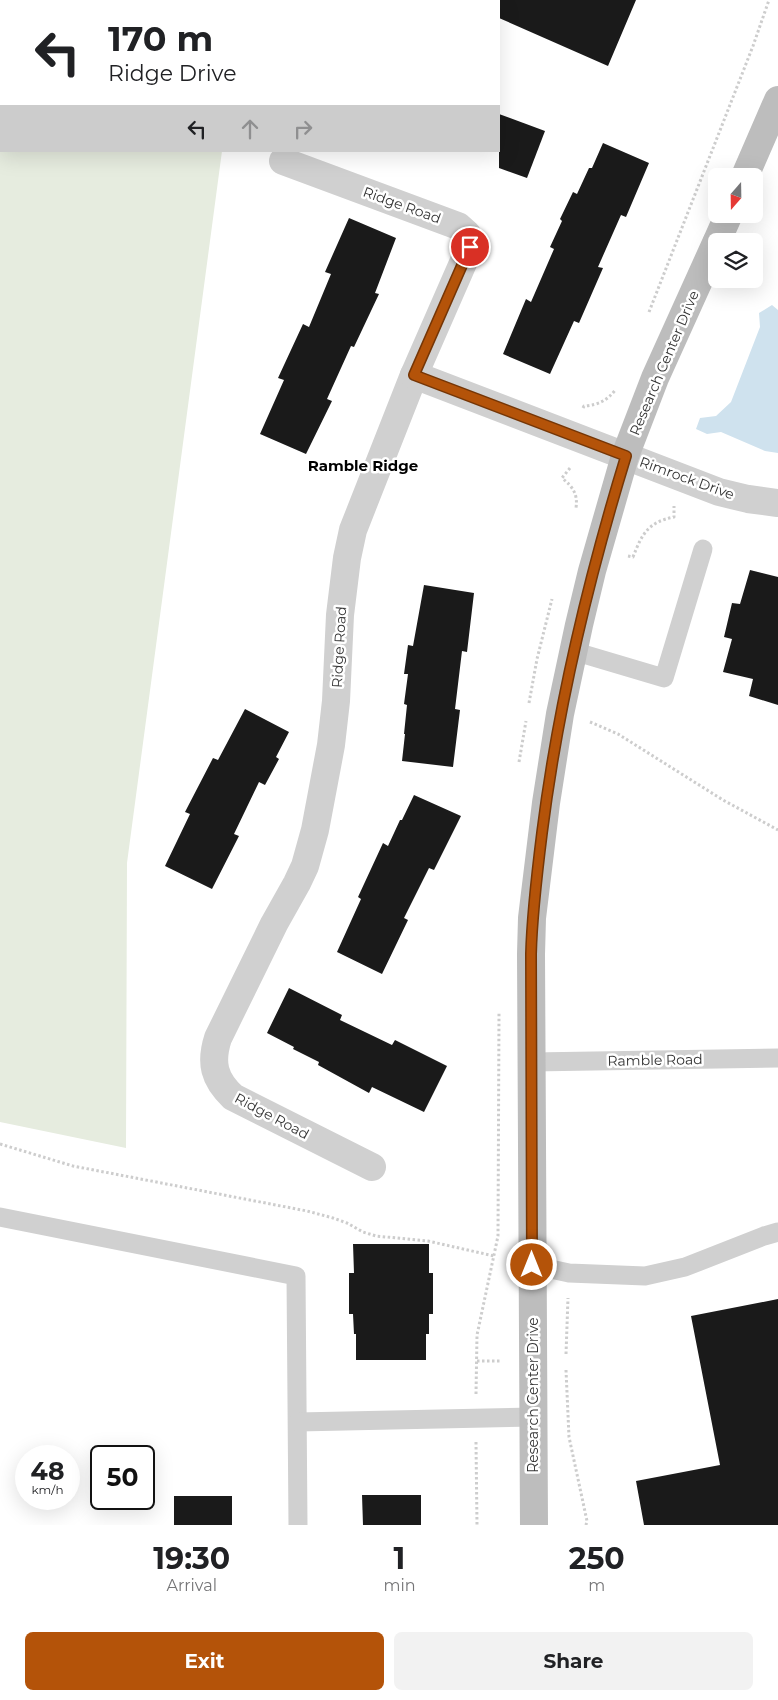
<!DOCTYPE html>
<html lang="en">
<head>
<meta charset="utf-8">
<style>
  :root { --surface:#fff; --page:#f2f2f2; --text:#202124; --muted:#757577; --accent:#b45309 }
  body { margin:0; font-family:Montserrat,sans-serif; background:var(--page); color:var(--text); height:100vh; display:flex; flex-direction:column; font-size:19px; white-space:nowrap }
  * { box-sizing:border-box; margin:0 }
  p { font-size:16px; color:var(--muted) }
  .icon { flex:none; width:28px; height:28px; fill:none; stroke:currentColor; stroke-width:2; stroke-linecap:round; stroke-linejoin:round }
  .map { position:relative; height:1525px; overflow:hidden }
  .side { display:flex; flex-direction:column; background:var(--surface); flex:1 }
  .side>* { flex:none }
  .top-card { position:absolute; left:0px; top:0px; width:500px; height:152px; box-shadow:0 5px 20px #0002; background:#fff; color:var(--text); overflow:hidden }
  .needle { width:32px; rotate:200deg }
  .fabs { position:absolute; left:708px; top:168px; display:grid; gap:10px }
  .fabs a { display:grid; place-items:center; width:55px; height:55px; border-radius:8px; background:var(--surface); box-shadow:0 5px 20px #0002; font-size:25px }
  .speed { position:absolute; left:15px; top:1445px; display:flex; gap:10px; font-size:25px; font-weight:700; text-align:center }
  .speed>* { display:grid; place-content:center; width:65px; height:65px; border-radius:50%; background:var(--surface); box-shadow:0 5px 20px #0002; line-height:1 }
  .speed small { font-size:12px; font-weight:400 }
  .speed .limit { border:2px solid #111; border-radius:8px; background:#fff; color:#111 }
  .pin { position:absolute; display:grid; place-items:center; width:42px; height:42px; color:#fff; margin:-21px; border:2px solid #fff; border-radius:50%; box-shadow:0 1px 5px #0007 }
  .me { position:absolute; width:55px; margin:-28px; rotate:0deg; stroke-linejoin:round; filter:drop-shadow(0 0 4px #0008) }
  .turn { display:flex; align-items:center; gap:18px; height:105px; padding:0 25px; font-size:22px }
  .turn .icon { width:65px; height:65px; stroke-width:2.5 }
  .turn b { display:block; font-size:35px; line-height:42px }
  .lanes { display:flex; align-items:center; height:48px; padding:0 25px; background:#0003; justify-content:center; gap:25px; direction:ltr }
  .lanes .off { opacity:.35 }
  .eta { display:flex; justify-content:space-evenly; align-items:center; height:85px; text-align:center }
  .eta b { font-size:30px; font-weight:700; line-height:35px }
  .primary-button { display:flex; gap:10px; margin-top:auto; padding:10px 25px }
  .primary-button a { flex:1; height:58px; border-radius:8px; background:var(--accent); color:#fff; font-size:20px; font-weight:700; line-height:58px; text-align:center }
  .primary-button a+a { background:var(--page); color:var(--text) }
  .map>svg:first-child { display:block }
</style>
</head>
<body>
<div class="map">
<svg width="778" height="1525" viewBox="0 0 778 1525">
  <rect width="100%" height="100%" fill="#fff"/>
  <polygon fill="#e6ecdf" points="1,143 1,151 222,151 127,863 126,1148 0,1122 0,144"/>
  <polygon fill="#cfe2ee" points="772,305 778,310 778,453 765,451 721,432 707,434 696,429 700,418 716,416 731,402 760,327 759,313"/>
  <g fill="#1a1a1a">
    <polygon points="458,0 636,0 608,66 499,18 499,1"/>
    <polygon points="499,114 545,131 527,178 499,168"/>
    <polygon points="603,143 649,163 626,217 621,215 598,267 603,268 579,323 574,321 550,374 503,354 526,299 531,302 554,249 550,247 562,221 560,219 573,192 577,194 589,168 592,168"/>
    <polygon points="349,218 396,238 375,293 379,294 354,347 351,346 327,399 332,401 306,454 260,434 284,380 278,378 303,324 309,327 331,274 325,272"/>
    <polygon points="750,570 778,577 778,705 749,696 753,679 723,672 732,639 724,637 732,603 740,604"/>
    <polygon points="424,585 474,593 467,652 462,651 455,709 460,710 453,767 402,761 405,734 404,734 407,705 404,704 408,674 404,674 408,645 413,646"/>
    <polygon points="245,709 289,732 276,757 279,759 265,785 259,782 234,834 239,836 212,889 165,866 190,814 185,812 213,758 218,760"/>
    <polygon points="414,795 461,816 434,870 429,868 404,918 408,920 382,974 337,952 361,899 358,897 383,843 388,846 400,820 402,820"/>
    <polygon points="289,988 342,1015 340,1020 392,1045 395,1040 447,1066 424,1112 372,1087 369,1093 318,1065 319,1062 293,1049 294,1047 267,1033"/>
    <polygon points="353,1244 429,1244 429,1273 433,1273 433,1314 429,1314 429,1334 426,1334 426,1360 356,1360 356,1334 354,1334 353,1314 349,1314 349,1273 354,1273"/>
    <polygon points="778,1299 778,1525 644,1525 636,1481 720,1465 691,1316"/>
    <polygon points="362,1495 421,1495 421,1525 363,1525"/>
    <rect x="174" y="1496" width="58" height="29"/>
  </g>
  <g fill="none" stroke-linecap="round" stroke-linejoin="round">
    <g stroke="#cdcdcd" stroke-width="3" stroke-dasharray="2.5 2.5" stroke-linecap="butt">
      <polyline points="136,1 138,0"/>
      <polyline points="0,125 1,124"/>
      <polyline points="649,312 753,46 769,0"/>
      <path d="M 583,408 L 584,406 C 598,405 607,401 616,389"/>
      <path d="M 570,468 L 562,478 C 573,487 578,494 576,508"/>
      <path d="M 628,556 L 633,557 C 642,534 648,522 674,517 L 674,506"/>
      <polyline points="529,703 537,659 552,599"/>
      <polyline points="590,722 618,734 723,800 778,830"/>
      <polyline points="519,762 526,721"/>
      <polyline points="0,1144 73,1166 307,1211 333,1218 347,1223 363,1232 376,1236 428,1241 494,1256"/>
      <polyline points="566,1354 568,1298"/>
      <polyline points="477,1361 502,1361"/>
      <polyline points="566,1370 569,1437 587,1521 586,1525"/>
      <polyline points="476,1394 477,1335 498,1236 499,1012"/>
      <polyline points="476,1442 477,1525"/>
    </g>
    <g stroke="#d0d0d0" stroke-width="19">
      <polyline points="573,651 664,678 703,549"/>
      <polyline points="532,1062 778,1058"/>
      <polyline points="0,1217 296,1276 298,1525"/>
      <polyline points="532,1265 569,1273 645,1276 685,1267 764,1236 778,1232"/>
      <polyline points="298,1422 533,1417"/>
    </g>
    <g stroke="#d0d0d0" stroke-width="28">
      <path d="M 283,161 L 458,226 L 467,234 L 470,247 L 414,375 L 353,530 L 347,558 L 340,615 L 336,701 L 331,745 L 315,830 L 305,866 L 297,883 L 274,924 L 218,1038 C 210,1063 214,1079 233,1097 L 372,1167"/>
      <polyline points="414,375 719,492 748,499 778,503"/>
    </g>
    <g stroke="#bdbdbd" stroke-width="28">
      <polyline points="745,176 778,100"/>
      <polyline points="717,241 729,214"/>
      <polyline points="534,1525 531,954 532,918 546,803 560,714 579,625 592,571 625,456 655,378 716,243"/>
    </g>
    <g stroke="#9a9a9a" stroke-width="28">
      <polyline points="39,1 40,0"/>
      <polyline points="0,38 1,37"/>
    </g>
  </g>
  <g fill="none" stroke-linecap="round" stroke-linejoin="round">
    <defs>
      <path id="route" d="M 470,247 L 414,375 L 626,456 C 588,580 558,705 542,833 C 537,873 532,913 531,954 L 532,1265"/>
    </defs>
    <use href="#route" stroke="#753606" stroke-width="12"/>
    <use href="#route" stroke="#b45309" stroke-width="9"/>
  </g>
  <g text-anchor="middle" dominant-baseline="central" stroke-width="5" stroke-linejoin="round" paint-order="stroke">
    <g font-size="14" fill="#333" stroke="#fff">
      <text transform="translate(402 205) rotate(20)">Ridge Road</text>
      <text transform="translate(664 363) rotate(-67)">Research Center Drive</text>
      <text transform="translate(687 478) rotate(20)">Rimrock Drive</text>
      <text transform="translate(339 647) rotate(-87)">Ridge Road</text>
      <text transform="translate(655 1060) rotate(-1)">Ramble Road</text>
      <text transform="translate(272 1116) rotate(28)">Ridge Road</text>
      <text transform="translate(533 1395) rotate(-90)">Research Center Drive</text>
    </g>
    <g font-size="15" font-weight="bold" fill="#000" stroke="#fff">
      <text x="363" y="465">Ramble Ridge</text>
    </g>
  </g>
</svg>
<div class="fabs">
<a><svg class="needle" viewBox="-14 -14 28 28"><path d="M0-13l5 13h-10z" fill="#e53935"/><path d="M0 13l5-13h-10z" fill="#757577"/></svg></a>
<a><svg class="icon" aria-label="layers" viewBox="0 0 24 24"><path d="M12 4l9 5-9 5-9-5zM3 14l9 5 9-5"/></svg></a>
</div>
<div class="speed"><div>48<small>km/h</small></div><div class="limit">50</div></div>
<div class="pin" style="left:470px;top:247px;background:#d93025"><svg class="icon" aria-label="arrive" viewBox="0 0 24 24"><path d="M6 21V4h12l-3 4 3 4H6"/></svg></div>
<svg class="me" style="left:532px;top:1265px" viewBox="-20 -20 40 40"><circle r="17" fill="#b45309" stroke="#fff" stroke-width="3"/><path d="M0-11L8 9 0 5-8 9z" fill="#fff"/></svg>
<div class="top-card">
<div class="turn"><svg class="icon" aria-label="left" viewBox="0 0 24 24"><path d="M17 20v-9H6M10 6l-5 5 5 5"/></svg><div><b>170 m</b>Ridge Drive</div></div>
<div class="lanes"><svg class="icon" aria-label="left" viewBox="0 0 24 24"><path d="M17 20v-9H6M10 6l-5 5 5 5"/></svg><svg class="icon off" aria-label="ahead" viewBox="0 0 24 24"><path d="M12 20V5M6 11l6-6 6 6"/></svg><svg class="icon off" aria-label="right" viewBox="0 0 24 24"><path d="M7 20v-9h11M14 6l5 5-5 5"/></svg></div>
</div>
</div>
<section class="side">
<div class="eta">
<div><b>19:30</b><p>Arrival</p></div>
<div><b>1</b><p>min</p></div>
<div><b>250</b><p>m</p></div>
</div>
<div class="primary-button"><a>Exit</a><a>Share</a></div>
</section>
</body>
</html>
